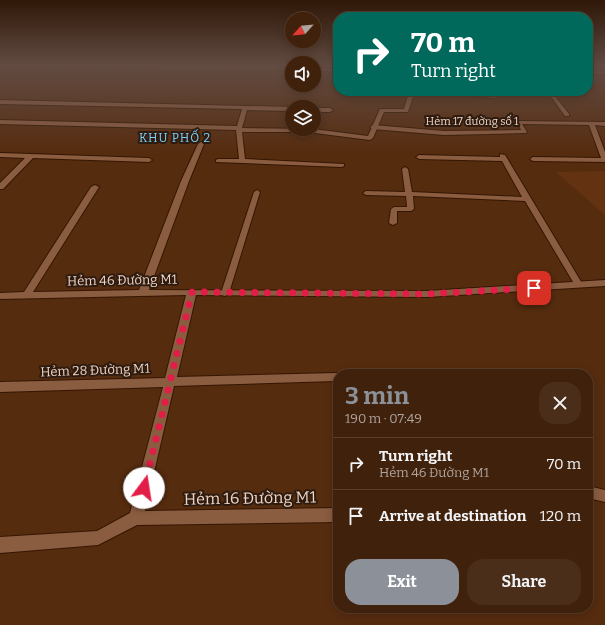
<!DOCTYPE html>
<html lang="en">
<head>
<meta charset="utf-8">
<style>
  :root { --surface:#40210b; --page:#4b2e19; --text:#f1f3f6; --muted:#aea39d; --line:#593e2c; --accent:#8c9099 }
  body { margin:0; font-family:Bitter,serif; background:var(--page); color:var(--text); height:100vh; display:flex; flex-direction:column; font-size:15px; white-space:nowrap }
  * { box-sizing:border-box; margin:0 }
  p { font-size:13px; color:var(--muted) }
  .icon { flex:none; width:22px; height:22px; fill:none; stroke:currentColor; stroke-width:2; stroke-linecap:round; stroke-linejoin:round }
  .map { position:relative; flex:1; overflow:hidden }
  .panel { position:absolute; left:333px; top:369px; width:260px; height:244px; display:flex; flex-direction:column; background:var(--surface); border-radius:16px; box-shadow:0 2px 10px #0003,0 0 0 1px var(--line) }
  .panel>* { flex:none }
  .guide { position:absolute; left:333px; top:12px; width:260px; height:84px; border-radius:16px; box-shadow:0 2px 10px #0003,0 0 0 1px var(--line); background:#00695c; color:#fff; overflow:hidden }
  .needle { width:26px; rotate:243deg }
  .controls { position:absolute; left:285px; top:12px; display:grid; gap:8px }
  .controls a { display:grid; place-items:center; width:36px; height:36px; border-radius:50%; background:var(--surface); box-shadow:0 2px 10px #0003,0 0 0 1px var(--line); font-size:20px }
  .pin { position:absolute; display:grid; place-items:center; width:34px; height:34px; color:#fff; margin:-17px; border-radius:8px; box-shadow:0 2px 6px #0006 }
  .me { position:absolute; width:44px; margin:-22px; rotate:14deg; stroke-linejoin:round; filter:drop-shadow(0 0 3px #0008) }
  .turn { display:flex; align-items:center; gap:14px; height:84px; padding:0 12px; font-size:18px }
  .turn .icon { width:52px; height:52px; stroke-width:2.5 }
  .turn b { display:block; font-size:28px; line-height:34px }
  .round { display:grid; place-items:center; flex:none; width:42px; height:42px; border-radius:16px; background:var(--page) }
  .head { display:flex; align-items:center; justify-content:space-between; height:68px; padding:0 12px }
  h1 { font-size:24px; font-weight:700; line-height:30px; color:var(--accent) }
  .primary-button { display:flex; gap:8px; margin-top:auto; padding:8px 12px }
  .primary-button a { flex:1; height:46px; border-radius:16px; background:var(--accent); color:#fff; font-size:16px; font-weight:700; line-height:46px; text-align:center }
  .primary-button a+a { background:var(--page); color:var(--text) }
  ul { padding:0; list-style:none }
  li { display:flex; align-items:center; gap:12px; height:52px; padding:0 12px; border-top:1px solid var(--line) }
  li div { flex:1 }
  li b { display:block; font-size:15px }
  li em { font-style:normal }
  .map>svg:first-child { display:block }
</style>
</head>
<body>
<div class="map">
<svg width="605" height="625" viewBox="0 0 605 625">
  <rect width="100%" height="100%" fill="#562c0f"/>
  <polygon fill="#633210" points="605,171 605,215 556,172"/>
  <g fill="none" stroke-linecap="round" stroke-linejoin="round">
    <defs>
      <g id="service">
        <polygon points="547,91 551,91 569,114 569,116 565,116"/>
        <polygon points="517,121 605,122 605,126 595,125 605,152 605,162 533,161 530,159 533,157 601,158 589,125 522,124 527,132 526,133 444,135 373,129 370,127 373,125 444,131 521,130"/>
        <polygon points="500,154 505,155 583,285 582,287 576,287 525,201 413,196 414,209 411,211 397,211 397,223 393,225 389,223 391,209 394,207 407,207 406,196 366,195 363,193 366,191 405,192 402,169 405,167 408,169 412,192 522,197 502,161 419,159 416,157 419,155 500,157"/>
        <polygon points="257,190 260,192 229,293 225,296 222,295 221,293 254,192"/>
        <polygon points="588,486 605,490 605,502 588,498"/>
      </g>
      <g id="minor">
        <polygon points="362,91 368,91 368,92 365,94"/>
        <polygon points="409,91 415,91 408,112 384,112 373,138 370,140 307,132 242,132 245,159 344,164 344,166 342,167 216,162 216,160 218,159 239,159 236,130 0,124 0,120 237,126 242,109 0,104 0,100 292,107 292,111 247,110 242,128 313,129 368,136 380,109 404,109"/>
        <polygon points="433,91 495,94 498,96 495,98 436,93"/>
        <polygon points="314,108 330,108 333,110 330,112 314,112"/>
        <polygon points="201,142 204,144 189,181 149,290 427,291 605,280 605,286 427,297 196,295 177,377 336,373 340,374 338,374 338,381 336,381 174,386 145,511 338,508 338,522 137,525 98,545 0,553 0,537 97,531 130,513 163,387 0,392 0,382 165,378 186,295 0,299 0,293 24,292 91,187 95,185 99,187 33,292 139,290 181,181 198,144"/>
        <polygon points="0,153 149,158 152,160 149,162 33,158 3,189 0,189 0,183 25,158 0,157"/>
      </g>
      <g id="tertiary">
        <polygon points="0,66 292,68 292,70 0,67"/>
        <rect x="314" y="69" width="24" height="2"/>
        <polygon points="588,71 605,72 605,74 588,73"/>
      </g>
    </defs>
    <use href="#service" stroke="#351602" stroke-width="2"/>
    <use href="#minor" stroke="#351602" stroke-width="2"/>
    <use href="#tertiary" stroke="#351602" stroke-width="2"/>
    <use href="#service" fill="#8a5c40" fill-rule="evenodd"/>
    <use href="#minor" fill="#8a5c40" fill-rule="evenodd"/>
    <use href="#tertiary" fill="#8a5c40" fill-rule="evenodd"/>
  </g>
  <linearGradient id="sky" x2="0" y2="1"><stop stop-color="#2f1808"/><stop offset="0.43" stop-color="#624b42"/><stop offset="1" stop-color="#624b42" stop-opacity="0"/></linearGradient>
  <rect width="605" height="153" fill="url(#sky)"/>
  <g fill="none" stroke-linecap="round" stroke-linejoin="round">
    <polyline stroke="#e11d48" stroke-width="7" stroke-dasharray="0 12.6" points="144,488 192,292 428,294 534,288"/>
  </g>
  <g text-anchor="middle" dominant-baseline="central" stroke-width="4" stroke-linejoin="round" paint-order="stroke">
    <g font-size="11" fill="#efd4c5" stroke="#2e1b0f">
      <text x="472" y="121">Hẻm 17 đường số 1</text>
    </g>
    <g font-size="12" letter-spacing="1" fill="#7ed0fa" stroke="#2e1b0f">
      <text x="175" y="138">KHU PHỐ 2</text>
    </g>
    <g font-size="13" fill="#efd4c5" stroke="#2e1b0f">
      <text transform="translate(122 280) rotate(-1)">Hẻm 46 Đường M1</text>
      <text transform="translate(95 370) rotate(-2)">Hẻm 28 Đường M1</text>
    </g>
    <g font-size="16" fill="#efd4c5" stroke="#2e1b0f">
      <text transform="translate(250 498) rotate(-1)">Hẻm 16 Đường M1</text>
    </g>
  </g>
</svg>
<div class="controls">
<a><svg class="needle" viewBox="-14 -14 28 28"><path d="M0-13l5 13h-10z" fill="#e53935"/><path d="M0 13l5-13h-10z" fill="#aea39d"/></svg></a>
<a><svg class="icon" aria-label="sound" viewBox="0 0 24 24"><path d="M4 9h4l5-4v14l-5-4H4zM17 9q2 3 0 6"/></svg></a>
<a><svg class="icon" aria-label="layers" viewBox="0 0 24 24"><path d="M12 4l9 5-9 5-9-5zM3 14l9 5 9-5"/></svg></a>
</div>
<div class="pin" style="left:534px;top:288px;background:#d93025"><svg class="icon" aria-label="arrive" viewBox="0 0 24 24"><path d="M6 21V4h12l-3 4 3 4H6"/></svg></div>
<svg class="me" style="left:144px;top:488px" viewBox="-20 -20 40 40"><circle r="19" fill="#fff"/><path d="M0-13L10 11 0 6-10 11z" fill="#e11d48"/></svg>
<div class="guide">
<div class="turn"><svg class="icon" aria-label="right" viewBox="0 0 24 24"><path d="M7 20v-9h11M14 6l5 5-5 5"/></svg><div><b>70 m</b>Turn right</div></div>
</div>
<section class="panel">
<div class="head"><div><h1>3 min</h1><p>190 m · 07:49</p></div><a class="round"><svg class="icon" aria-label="close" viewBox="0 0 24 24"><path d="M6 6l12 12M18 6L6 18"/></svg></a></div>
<ul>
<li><svg class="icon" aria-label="right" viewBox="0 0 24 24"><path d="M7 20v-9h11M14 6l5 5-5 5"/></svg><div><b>Turn right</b><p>Hẻm 46 Đường M1</p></div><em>70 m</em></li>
<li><svg class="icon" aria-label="arrive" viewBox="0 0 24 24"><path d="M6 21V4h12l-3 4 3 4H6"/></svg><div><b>Arrive at destination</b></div><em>120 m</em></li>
</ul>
<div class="primary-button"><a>Exit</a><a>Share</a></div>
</section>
</div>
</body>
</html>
